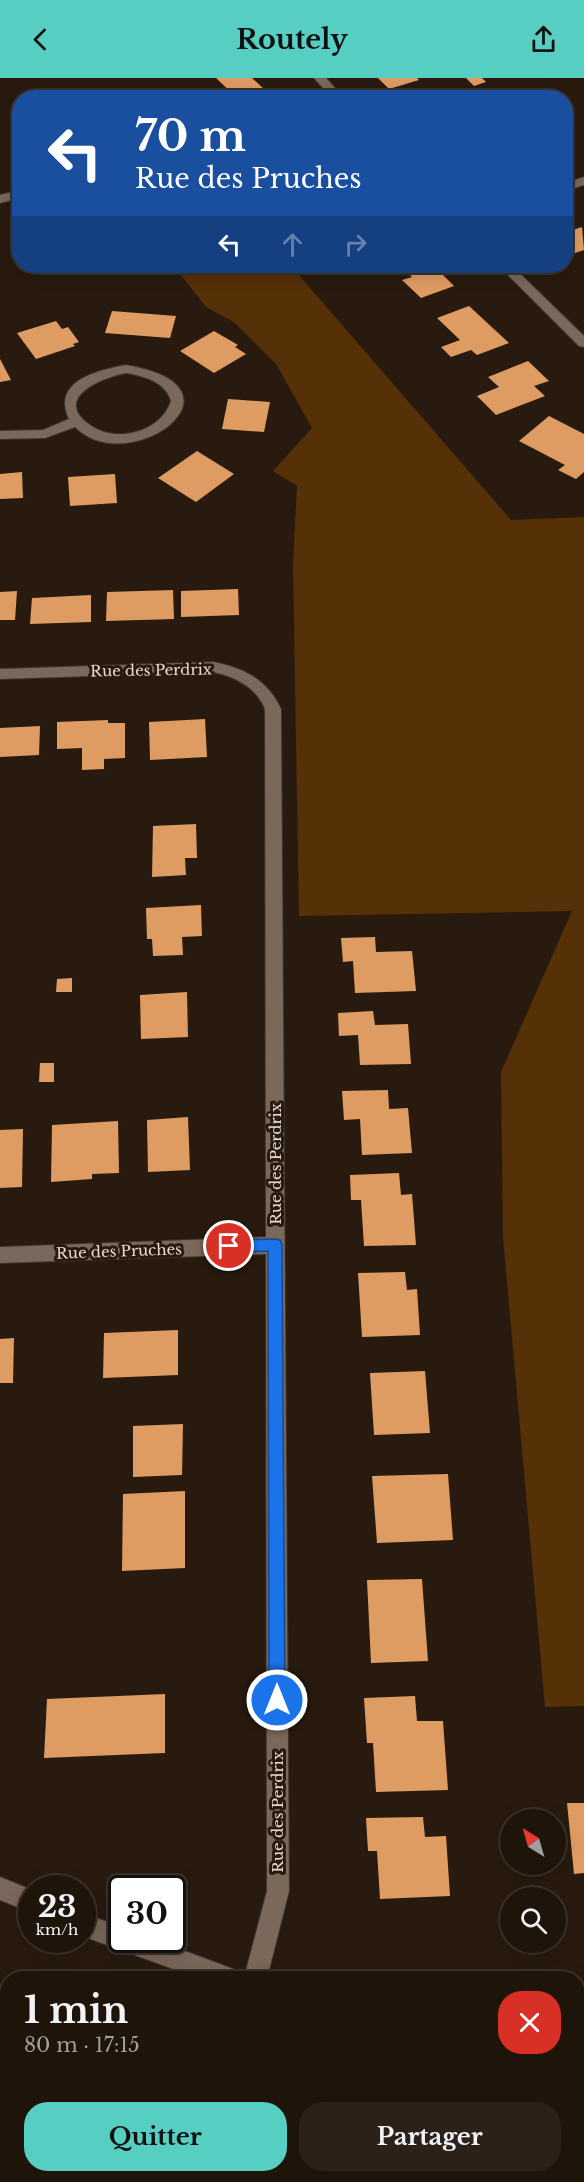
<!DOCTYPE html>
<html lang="fr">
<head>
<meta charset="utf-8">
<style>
  :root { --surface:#1e140a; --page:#2b2118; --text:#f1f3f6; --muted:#a19e9c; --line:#3c332b; --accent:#57cec2 }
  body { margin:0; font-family:"Libre Baskerville",serif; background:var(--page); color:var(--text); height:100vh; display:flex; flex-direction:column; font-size:22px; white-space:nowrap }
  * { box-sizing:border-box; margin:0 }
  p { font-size:20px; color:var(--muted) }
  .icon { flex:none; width:33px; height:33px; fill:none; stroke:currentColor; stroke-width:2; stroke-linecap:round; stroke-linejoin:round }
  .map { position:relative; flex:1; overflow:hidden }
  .details { position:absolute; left:0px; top:1893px; width:585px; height:212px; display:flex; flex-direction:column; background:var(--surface); border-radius:24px 24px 0 0; box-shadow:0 3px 15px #0003,0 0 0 2px var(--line) }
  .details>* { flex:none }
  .guide { position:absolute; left:12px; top:12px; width:561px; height:183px; border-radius:24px; box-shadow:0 3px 15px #0003,0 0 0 2px var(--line); background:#1a4fa0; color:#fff; overflow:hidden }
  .needle { width:39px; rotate:323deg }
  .controls { position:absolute; left:500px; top:1731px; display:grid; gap:12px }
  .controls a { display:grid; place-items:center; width:66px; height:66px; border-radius:50%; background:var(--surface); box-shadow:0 3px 15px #0003,0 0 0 2px var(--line); font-size:30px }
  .speed { position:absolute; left:18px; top:1797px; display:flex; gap:12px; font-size:30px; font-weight:700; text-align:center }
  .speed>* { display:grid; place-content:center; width:78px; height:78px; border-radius:50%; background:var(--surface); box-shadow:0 3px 15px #0003,0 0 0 2px var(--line); line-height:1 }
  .speed small { font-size:15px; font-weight:400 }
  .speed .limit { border:3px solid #111; border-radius:9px; background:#fff; color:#111 }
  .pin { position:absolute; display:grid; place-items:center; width:51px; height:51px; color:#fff; margin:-26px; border:3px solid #fff; border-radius:50%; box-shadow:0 2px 6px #0007 }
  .me { position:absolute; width:66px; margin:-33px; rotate:0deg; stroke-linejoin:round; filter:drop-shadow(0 0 4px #0008) }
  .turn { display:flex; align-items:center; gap:21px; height:126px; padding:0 24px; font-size:27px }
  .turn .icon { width:78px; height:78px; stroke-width:2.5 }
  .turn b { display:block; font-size:42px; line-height:51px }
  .lanes { display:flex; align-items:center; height:57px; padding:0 24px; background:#0003; justify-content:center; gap:30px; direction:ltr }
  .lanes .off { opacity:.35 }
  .round { display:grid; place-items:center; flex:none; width:63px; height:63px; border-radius:24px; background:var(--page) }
  .overview { display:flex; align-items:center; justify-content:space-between; height:102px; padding:0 24px }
  h1 { font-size:36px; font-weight:700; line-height:45px }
  .button { display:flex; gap:12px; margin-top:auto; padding:12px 24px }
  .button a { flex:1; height:69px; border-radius:24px; background:var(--accent); color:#111; font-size:24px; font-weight:700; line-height:69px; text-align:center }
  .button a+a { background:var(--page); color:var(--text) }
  header { display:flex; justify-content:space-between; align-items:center; height:78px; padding:0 24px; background:var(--accent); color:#111; font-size:27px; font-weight:700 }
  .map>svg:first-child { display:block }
</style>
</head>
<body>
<header><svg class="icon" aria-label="back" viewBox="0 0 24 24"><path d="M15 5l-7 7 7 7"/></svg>Routely<svg class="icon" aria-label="share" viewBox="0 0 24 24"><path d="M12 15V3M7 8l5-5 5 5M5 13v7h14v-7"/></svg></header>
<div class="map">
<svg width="584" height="2104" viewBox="0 0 584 2104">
  <rect width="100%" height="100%" fill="#281a0e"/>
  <polygon fill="#563007" points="174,188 291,188 511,442 584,439 584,1628 545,1629 503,1159 501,994 572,833 299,838 293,485 297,408 273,393 312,350 276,286 235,245 206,229"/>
  <g fill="#de9c63">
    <polygon points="216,0 252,0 264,11 237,20"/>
    <polygon points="378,0 417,0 419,2 389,11"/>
    <polygon points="466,0 482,0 486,4 474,8"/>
    <polygon points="582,149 584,172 566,178 566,154"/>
    <polygon points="414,188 442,188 444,190 438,192 454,208 421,220 402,202 412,199 404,191"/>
    <polygon points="469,228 509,265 477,277 471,272 451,279 441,269 460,262 437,240"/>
    <polygon points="112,233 176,238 170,260 105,255"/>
    <polygon points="56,243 62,251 68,249 79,264 73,266 75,268 36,281 17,255"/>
    <polygon points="214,253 238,267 235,269 246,276 214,295 180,273"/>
    <polygon points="0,281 11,302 0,304"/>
    <polygon points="528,283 549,303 534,308 545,318 496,337 477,318 499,309 488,299"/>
    <polygon points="228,321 270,324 264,354 222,351"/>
    <polygon points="549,338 584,356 584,394 576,401 558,392 565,387 519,363"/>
    <polygon points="197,373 234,396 196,424 158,400"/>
    <polygon points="22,394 23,420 0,421 0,396"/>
    <polygon points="115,396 117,425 70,428 68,399"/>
    <polygon points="238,511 239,537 181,539 181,513"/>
    <polygon points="173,512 174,541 106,543 107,514"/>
    <polygon points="17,513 15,542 0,542 0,514"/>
    <polygon points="91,517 91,544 30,546 32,520"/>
    <polygon points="205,641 207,679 150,682 149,644"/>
    <polygon points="108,642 108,645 125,645 125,680 104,681 104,691 82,692 82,670 57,671 57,644"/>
    <polygon points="40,648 39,677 0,679 0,650"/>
    <polygon points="196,746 197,780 185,780 186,797 152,799 153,748"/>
    <polygon points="201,827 202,858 182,859 183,877 153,878 152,861 147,861 146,830"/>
    <polygon points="375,859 376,874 412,873 416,913 355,915 353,883 343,884 341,860"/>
    <polygon points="72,900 72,914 56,914 57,901"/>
    <polygon points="187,914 188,959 141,961 140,917"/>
    <polygon points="373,933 375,947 408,946 411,986 360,987 358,957 339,958 338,935"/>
    <polygon points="40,985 54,985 54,1004 39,1004"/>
    <polygon points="388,1012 389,1031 408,1030 412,1075 362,1077 360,1041 344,1042 342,1013"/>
    <polygon points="188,1039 190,1092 148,1094 147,1042"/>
    <polygon points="118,1043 119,1095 92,1096 92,1101 51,1104 52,1047"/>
    <polygon points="23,1051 22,1109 0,1110 0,1052"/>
    <polygon points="399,1095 401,1117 412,1116 416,1167 364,1168 361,1122 351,1122 350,1097"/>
    <polygon points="405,1194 407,1212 417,1211 420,1257 362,1259 358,1195"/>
    <polygon points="178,1252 178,1297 103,1300 104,1255"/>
    <polygon points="14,1260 13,1305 0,1305 0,1261"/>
    <polygon points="425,1293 430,1355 374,1357 370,1295"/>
    <polygon points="183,1346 182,1397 133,1399 133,1348"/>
    <polygon points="448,1396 453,1462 377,1465 372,1398"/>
    <polygon points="185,1413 185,1490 122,1493 123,1416"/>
    <polygon points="422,1501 428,1583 371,1585 367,1502"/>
    <polygon points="165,1616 165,1675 44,1680 47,1621"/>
    <polygon points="415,1618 417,1643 443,1643 448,1712 376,1714 373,1665 367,1665 364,1620"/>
    <polygon points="567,1725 584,1725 584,1795 574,1796"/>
    <polygon points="423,1739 425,1759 446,1758 450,1818 380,1821 377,1773 368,1773 366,1740"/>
    <rect x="187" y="2097" width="68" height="7"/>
    <polygon points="494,2097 569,2097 569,2104 495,2104"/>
  </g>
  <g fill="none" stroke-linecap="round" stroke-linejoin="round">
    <defs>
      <g id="minor">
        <polygon points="314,0 326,0 344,20 332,20"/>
        <polygon points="584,99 584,107 566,113 566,105"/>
        <polygon points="20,112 20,120 0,125 0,117"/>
        <polygon points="499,188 512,188 584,258 584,269 579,268"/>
        <path d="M 126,287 C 258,309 129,403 75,349 L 45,360 L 0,361 L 0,353 L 43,352 L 69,341 C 51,303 98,292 126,287 ZM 126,295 C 144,298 166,304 171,323 C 161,354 116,366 90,347 C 51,320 103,299 126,295 Z"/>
        <path d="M 213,584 C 244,590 267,601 281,631 L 289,1813 L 267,1900 L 244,1900 L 267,1813 L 266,1176 L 0,1185 L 0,1169 L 266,1159 L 265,631 C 256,609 236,599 213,594 L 0,601 L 0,591 Z"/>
        <polygon points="0,1799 32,1812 32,1835 0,1822"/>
        <polygon points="82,1835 122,1849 122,1862 155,1862 236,1892 239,1900 198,1900 82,1858"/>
        <rect x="578" y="1927" width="6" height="24"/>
        <rect x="378" y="2097" width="24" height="7"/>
      </g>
    </defs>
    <use href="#minor" stroke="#3f342e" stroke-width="2"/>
    <use href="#minor" fill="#7a685a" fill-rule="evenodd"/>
  </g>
  <polygon fill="#1a73e8" stroke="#114b97" stroke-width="1.5" points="275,1161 280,1162 282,1167 285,1622 283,1627 277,1630 271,1627 269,1622 268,1173 229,1175 224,1173 222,1168 224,1164 229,1162"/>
  <g text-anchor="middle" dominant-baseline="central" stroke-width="6" stroke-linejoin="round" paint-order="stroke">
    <g font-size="15" fill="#e4dad2" stroke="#281a0e">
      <text transform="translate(151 592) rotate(-1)">Rue des Perdrix</text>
      <text transform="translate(275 1086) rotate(-90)">Rue des Perdrix</text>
      <text transform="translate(119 1173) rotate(-2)">Rue des Pruches</text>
      <text transform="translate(277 1734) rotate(-90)">Rue des Perdrix</text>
    </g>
  </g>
</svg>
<div class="controls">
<a><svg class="needle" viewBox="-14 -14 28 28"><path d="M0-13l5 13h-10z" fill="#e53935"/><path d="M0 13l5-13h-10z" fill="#a19e9c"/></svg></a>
<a><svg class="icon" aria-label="search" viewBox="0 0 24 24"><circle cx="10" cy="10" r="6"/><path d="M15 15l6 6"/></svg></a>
</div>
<div class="speed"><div>23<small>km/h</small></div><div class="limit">30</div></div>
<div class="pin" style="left:229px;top:1168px;background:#d93025"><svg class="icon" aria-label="arrive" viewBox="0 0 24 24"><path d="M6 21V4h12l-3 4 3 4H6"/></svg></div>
<svg class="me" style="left:277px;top:1622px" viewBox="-20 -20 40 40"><circle r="17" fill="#1a73e8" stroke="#fff" stroke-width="3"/><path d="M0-11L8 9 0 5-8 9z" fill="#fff"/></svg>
<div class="guide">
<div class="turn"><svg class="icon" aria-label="left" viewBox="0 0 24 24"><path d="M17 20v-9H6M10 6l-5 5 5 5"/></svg><div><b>70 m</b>Rue des Pruches</div></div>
<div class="lanes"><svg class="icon" aria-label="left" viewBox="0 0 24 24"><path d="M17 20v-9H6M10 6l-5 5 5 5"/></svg><svg class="icon off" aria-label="ahead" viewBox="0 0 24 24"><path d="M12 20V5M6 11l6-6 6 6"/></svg><svg class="icon off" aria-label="right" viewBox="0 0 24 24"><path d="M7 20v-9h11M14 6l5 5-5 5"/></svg></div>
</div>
<section class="details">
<div class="overview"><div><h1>1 min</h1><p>80 m · 17:15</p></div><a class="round" style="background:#d93025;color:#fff"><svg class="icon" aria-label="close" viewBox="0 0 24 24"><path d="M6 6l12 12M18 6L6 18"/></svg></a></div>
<div class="button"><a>Quitter</a><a>Partager</a></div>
</section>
</div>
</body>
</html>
